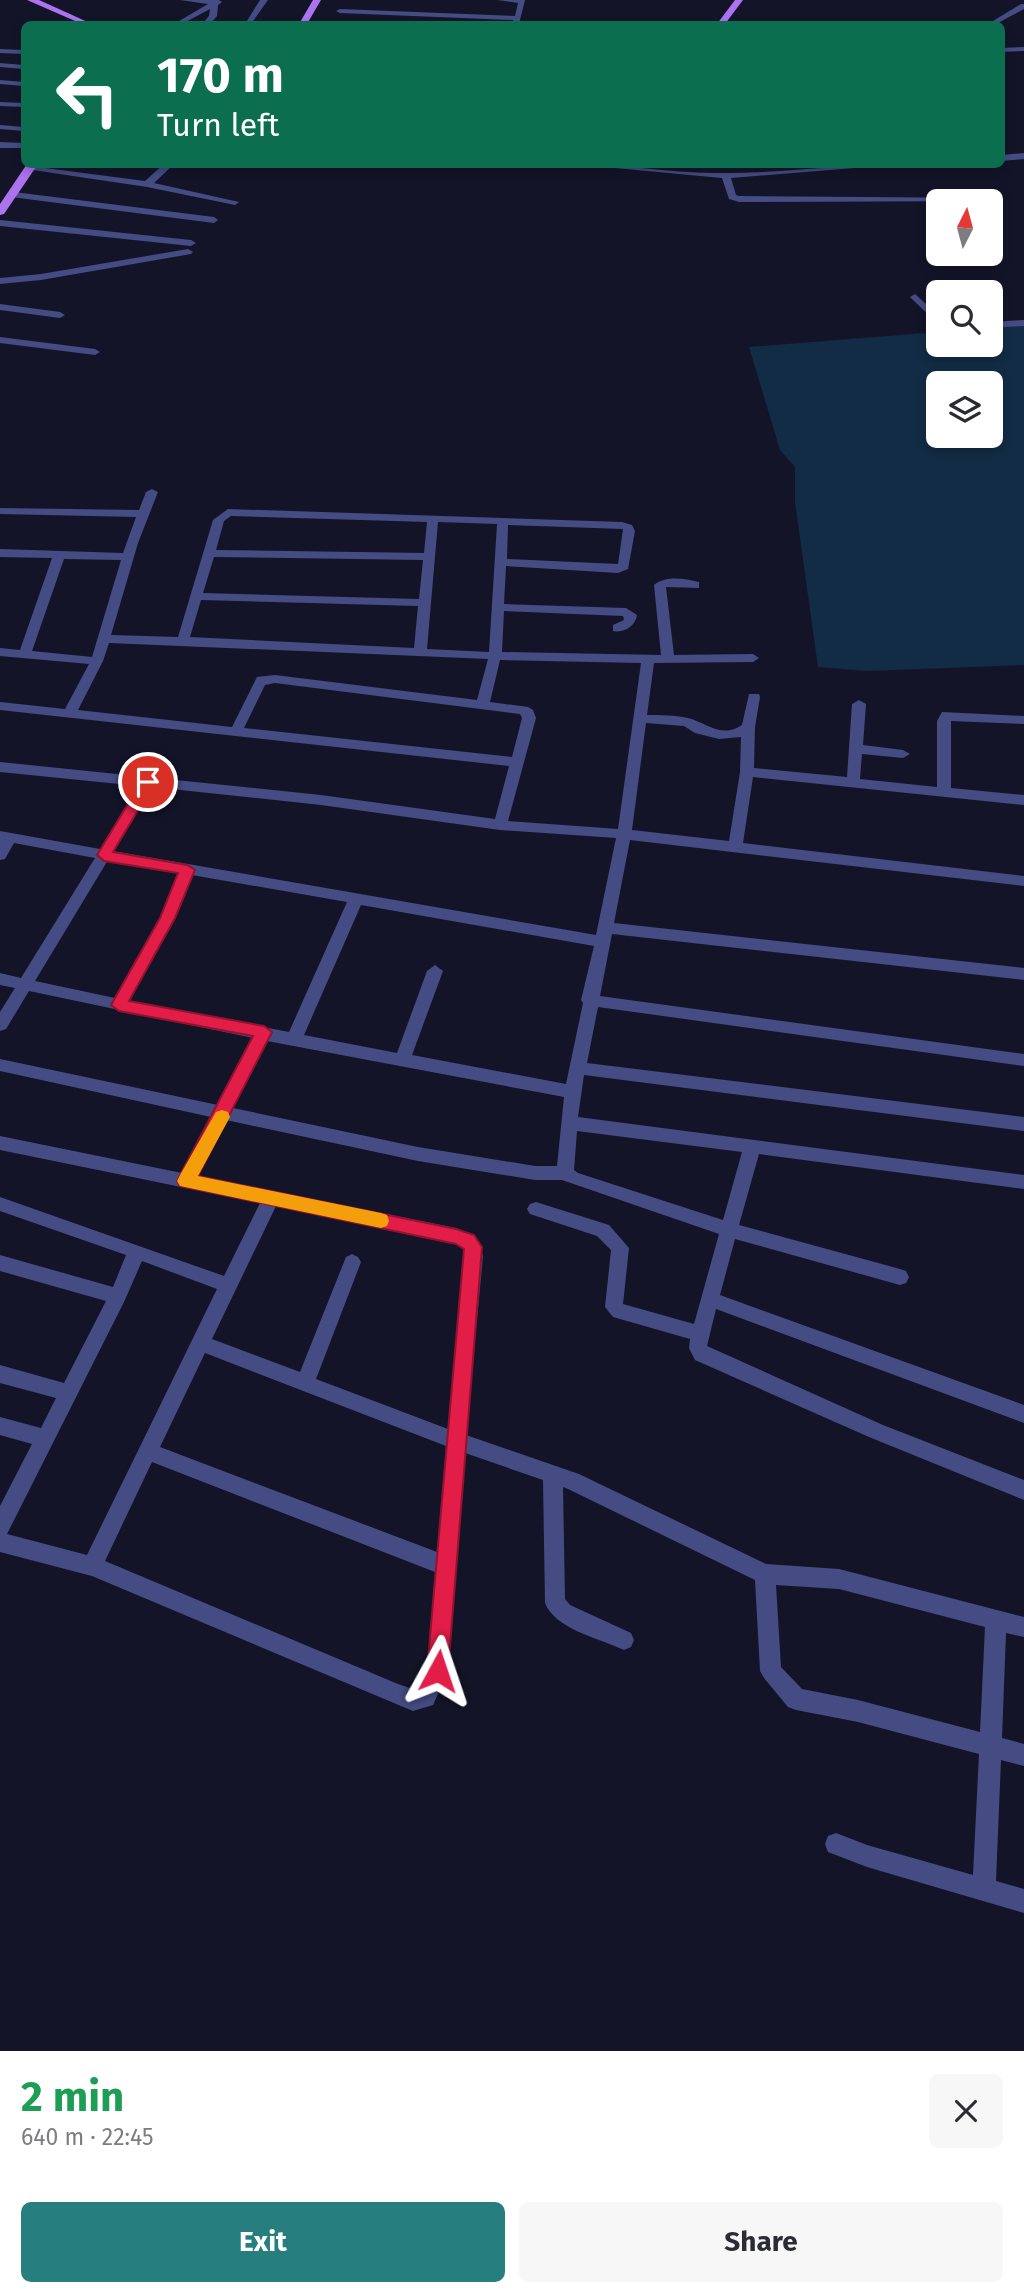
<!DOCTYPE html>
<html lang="en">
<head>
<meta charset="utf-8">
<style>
  :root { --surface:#fff; --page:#f7f7f7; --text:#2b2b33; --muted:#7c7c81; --accent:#267f7e }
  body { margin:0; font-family:"Fira Sans",sans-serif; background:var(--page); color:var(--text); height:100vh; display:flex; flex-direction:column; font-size:26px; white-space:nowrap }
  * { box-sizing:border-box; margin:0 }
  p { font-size:23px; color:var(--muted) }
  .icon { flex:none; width:38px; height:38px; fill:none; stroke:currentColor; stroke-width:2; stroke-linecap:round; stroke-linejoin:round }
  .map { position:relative; height:2051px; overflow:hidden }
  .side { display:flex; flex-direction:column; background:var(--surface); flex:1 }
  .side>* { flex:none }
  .hud { position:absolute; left:21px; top:21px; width:984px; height:147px; border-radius:10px; box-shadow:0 4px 10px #0003; background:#0b6e4f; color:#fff; overflow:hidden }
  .needle { width:46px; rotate:6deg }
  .controls { position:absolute; left:926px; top:189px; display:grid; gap:14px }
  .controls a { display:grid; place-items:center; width:77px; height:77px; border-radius:10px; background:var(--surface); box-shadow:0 4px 10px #0003; font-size:35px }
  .pin { position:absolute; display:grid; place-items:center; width:60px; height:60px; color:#fff; margin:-30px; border:4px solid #fff; border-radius:50%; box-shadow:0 2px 7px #0007 }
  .me { position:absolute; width:77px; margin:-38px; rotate:5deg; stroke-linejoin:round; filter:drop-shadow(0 0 5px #0008) }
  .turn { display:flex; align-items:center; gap:24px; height:147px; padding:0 21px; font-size:32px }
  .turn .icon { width:91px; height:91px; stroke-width:2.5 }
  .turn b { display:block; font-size:49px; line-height:60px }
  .round { display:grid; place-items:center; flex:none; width:74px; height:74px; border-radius:10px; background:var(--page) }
  .summary { display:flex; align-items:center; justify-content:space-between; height:119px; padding:0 21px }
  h1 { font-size:42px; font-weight:700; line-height:52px; color:#1e9e55 }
  .action { display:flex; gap:14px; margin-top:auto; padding:14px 21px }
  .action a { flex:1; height:80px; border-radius:10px; background:var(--accent); color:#fff; font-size:28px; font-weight:700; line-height:80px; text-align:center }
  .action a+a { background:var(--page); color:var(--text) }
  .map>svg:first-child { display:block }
</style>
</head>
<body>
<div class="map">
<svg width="1024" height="2051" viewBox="0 0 1024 2051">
  <rect width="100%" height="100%" fill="#141429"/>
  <path fill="#112c44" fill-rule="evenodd" d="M 1024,325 L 1024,665 L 868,671 L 818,667 L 795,502 L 795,467 L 780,450 L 749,347 L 938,332 L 938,345 L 990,345 L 991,328 ZM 938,383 L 990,383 L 990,436 L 938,436 Z"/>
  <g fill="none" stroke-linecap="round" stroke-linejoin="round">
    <g fill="#444c83" fill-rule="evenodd">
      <polygon points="180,0 219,0 222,2 218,5 217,16 210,24 202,24 209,16 210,9 182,24 174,24 208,4"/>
      <polygon points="260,0 268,0 251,24 245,24"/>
      <polygon points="497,0 525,0 519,24 513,24 513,20 340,13 336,11 340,9 515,16 518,3"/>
      <polygon points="1021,4 1024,4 1024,9 996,24 988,24"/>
      <polygon points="1024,47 1024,51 1001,52 1001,48"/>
      <polygon points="0,49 24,50 24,54 0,53"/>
      <polygon points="0,63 24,65 24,69 0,67"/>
      <polygon points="0,80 24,82 24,86 0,84"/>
      <polygon points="0,102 24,103 24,107 0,106"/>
      <polygon points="0,125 24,127 24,131 0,129"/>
      <polygon points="0,142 24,143 24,148 0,148"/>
      <polygon points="1024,153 1024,159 1001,161 1001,155"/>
      <polygon points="164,164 174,164 154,183 239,202 235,205 147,187 26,169 30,166 145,181"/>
      <path d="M 572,164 C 624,164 676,174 727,173 C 786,173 845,164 904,164 L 731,178 L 736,195 L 739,196 L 992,198 L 996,201 L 992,204 L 990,201 L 739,202 L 729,199 L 722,178 Z"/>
      <polygon points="14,192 214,217 218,220 214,223 11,197 10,195"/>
      <polygon points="0,220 191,240 196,243 191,246 0,226"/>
      <polygon points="188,249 193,252 191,254 41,280 0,284 0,278 41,274"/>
      <polygon points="915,294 938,315 938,324 912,299 910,297"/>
      <polygon points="0,304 60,312 65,315 60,318 0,310"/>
      <polygon points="1024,320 1024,326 990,328 990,322"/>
      <polygon points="0,337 95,349 100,352 95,355 0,343"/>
      <path d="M 152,489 L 158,492 L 138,543 L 111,635 L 178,637 L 213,520 L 228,509 L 622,522 L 632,525 L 635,531 L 628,569 L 618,573 L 506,566 L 504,604 L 626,608 L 637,615 C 635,627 624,633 613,631 L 613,625 L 624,620 L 623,616 L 504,611 L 502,652 L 661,655 L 654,585 C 667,575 684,579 699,582 L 699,588 L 666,587 L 674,655 L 753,654 L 759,658 L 753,662 L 654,663 L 647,715 C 661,715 674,715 688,718 C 707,723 722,739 742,725 L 749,694 L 759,694 L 760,697 L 755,727 L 754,768 L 847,777 L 852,704 L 859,700 L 866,704 L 863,745 L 903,750 L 910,754 L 903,758 L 862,754 L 860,779 L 937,787 L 937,721 L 942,712 L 1024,716 L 1024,724 L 951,721 L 951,788 L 1024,795 L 1024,805 L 753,777 L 743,843 L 1024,876 L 1024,886 L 630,840 L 614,923 L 1024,968 L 1024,980 L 612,934 L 600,996 L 1024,1054 L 1024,1066 L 598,1007 L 587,1063 L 1024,1117 L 1024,1131 L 584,1075 L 578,1117 L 1024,1175 L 1024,1189 L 759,1154 L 739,1225 L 900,1269 L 906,1271 L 909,1277 L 906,1283 L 900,1285 L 735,1239 L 720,1295 L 1024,1405 L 1024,1423 L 716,1309 L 707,1346 L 883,1425 L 1024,1480 L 1024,1500 L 869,1437 L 695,1360 L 689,1348 L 690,1339 L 613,1317 L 605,1307 L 611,1250 L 597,1236 L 530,1214 L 527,1209 L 530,1204 L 536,1202 L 609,1225 L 629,1248 L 623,1304 L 694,1324 L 719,1234 L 562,1180 L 535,1180 L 418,1161 L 226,1120 L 197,1176 L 456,1228 L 475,1237 L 483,1256 L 466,1435 L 579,1474 L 766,1564 L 839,1569 L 1024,1617 L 1024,1637 L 1006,1633 L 1002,1738 L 1024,1744 L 1024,1766 L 1001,1760 L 996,1881 L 1024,1889 L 1024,1913 L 867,1867 L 828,1852 L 825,1844 L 828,1836 L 836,1833 L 867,1845 L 973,1875 L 979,1754 L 858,1722 L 796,1710 L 788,1707 L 764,1678 L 760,1671 L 755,1580 L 568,1489 L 563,1487 L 565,1599 L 570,1605 L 631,1633 L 634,1640 L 631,1647 L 624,1650 L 617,1647 C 594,1637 555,1628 545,1603 L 543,1480 L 465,1453 L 448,1671 L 433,1705 L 413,1711 L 92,1576 L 0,1552 L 0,1506 L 32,1444 L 0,1435 L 0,1417 L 41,1428 L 56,1398 L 0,1383 L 0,1365 L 64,1383 L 106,1301 L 0,1271 L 0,1255 L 113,1287 L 126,1255 L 0,1211 L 0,1197 L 224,1276 L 260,1203 L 0,1150 L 0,1136 L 182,1173 L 211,1117 L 0,1071 L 0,1059 L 218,1105 L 253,1038 L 29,991 L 6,1029 L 0,1031 L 0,1012 L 15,988 L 0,985 L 0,973 L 21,978 L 95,858 L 14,843 L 5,859 L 0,860 L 0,831 L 100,849 L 139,786 L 0,772 L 0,762 L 321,795 L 495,819 L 509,766 L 0,710 L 0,702 L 65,709 L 89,664 L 0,656 L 0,648 L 20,650 L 52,558 L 0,557 L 0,549 L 123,553 L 136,517 L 0,514 L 0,508 L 139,510 L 146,492 ZM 231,516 L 427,522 L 424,553 L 216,550 L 224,521 ZM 438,522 L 497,524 L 489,652 L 427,649 ZM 508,525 L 623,529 L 618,564 L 507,559 ZM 214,557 L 423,560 L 419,599 L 203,593 ZM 64,559 L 121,560 L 92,657 L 32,651 ZM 201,600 L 418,606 L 414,648 L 190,637 ZM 109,643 L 488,659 L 477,700 L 275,675 L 257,677 L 232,727 L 78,710 L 103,661 ZM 500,660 L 641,663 L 618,829 L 508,821 L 536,718 L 533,710 L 528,707 L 490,702 ZM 275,683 L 520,714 L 522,718 L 512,757 L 244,728 L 265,685 ZM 646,723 L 684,726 L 695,733 L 719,739 L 741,737 L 740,772 L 729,841 L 632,830 ZM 152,787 L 321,805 L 500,830 L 616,838 L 596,935 L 113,851 ZM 108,860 L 179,873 L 160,918 L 115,998 L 35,981 ZM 192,875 L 347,902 L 289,1032 L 129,1001 L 174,918 ZM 361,905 L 594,946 L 581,1000 L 583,1003 L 566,1084 L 412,1055 L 443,971 L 435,965 L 427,971 L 397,1053 L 304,1035 ZM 267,1041 L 564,1097 L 557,1166 L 535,1166 L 418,1147 L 233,1108 ZM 577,1131 L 742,1152 L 723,1220 L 578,1173 L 574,1170 ZM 276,1206 L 455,1243 L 464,1249 L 448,1429 L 316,1379 L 361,1262 L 358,1257 L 352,1254 L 346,1257 L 300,1372 L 212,1339 ZM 142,1261 L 217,1289 L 87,1555 L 7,1534 L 124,1302 ZM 205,1353 L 446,1446 L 437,1552 L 160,1447 ZM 152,1462 L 435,1572 L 427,1670 L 418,1688 L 413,1689 L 398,1684 L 105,1561 ZM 776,1585 L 839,1589 L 985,1627 L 980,1732 L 858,1700 L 802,1689 L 781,1667 Z"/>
    </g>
    <g fill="#ac72ef" fill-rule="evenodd">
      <polygon points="27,0 39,0 92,24 82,24"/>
      <polygon points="313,0 321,0 307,24 299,24"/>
      <polygon points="735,0 743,0 725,24 717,24"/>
      <polygon points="27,164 38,164 4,214 0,215 0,204"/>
    </g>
  </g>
  <polygon fill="#e11d48" stroke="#92132f" stroke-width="2" points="148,778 155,782 113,852 187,865 195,870 175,918 129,1001 264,1026 272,1032 198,1176 456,1229 474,1235 482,1247 448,1671 445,1678 438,1681 430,1678 427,1671 464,1249 456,1244 180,1186 177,1181 253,1036 119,1011 111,1005 160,918 178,873 104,861 97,855 143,779"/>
  <polygon fill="#f59e0b" points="222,1110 228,1112 230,1117 198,1176 381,1213 387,1215 389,1221 387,1226 381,1228 180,1186 177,1181 180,1175 216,1112"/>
</svg>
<div class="controls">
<a><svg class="needle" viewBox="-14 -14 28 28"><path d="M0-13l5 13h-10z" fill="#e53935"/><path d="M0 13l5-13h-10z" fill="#7c7c81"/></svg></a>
<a><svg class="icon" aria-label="search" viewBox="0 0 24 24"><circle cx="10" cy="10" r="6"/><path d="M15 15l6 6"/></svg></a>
<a><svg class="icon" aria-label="layers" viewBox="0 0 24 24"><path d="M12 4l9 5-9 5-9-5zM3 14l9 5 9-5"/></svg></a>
</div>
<div class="pin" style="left:148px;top:782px;background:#d93025"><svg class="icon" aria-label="arrive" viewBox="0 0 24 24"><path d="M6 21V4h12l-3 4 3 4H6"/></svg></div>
<svg class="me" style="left:438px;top:1671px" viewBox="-20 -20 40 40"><path d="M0-17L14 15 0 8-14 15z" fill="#e11d48" stroke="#fff" stroke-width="4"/></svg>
<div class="hud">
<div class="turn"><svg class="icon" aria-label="left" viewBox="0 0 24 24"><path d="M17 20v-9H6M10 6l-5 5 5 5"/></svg><div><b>170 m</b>Turn left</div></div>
</div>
</div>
<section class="side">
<div class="summary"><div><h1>2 min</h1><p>640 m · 22:45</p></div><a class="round"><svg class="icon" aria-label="close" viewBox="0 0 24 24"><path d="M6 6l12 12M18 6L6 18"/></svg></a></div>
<div class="action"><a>Exit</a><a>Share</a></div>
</section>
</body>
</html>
